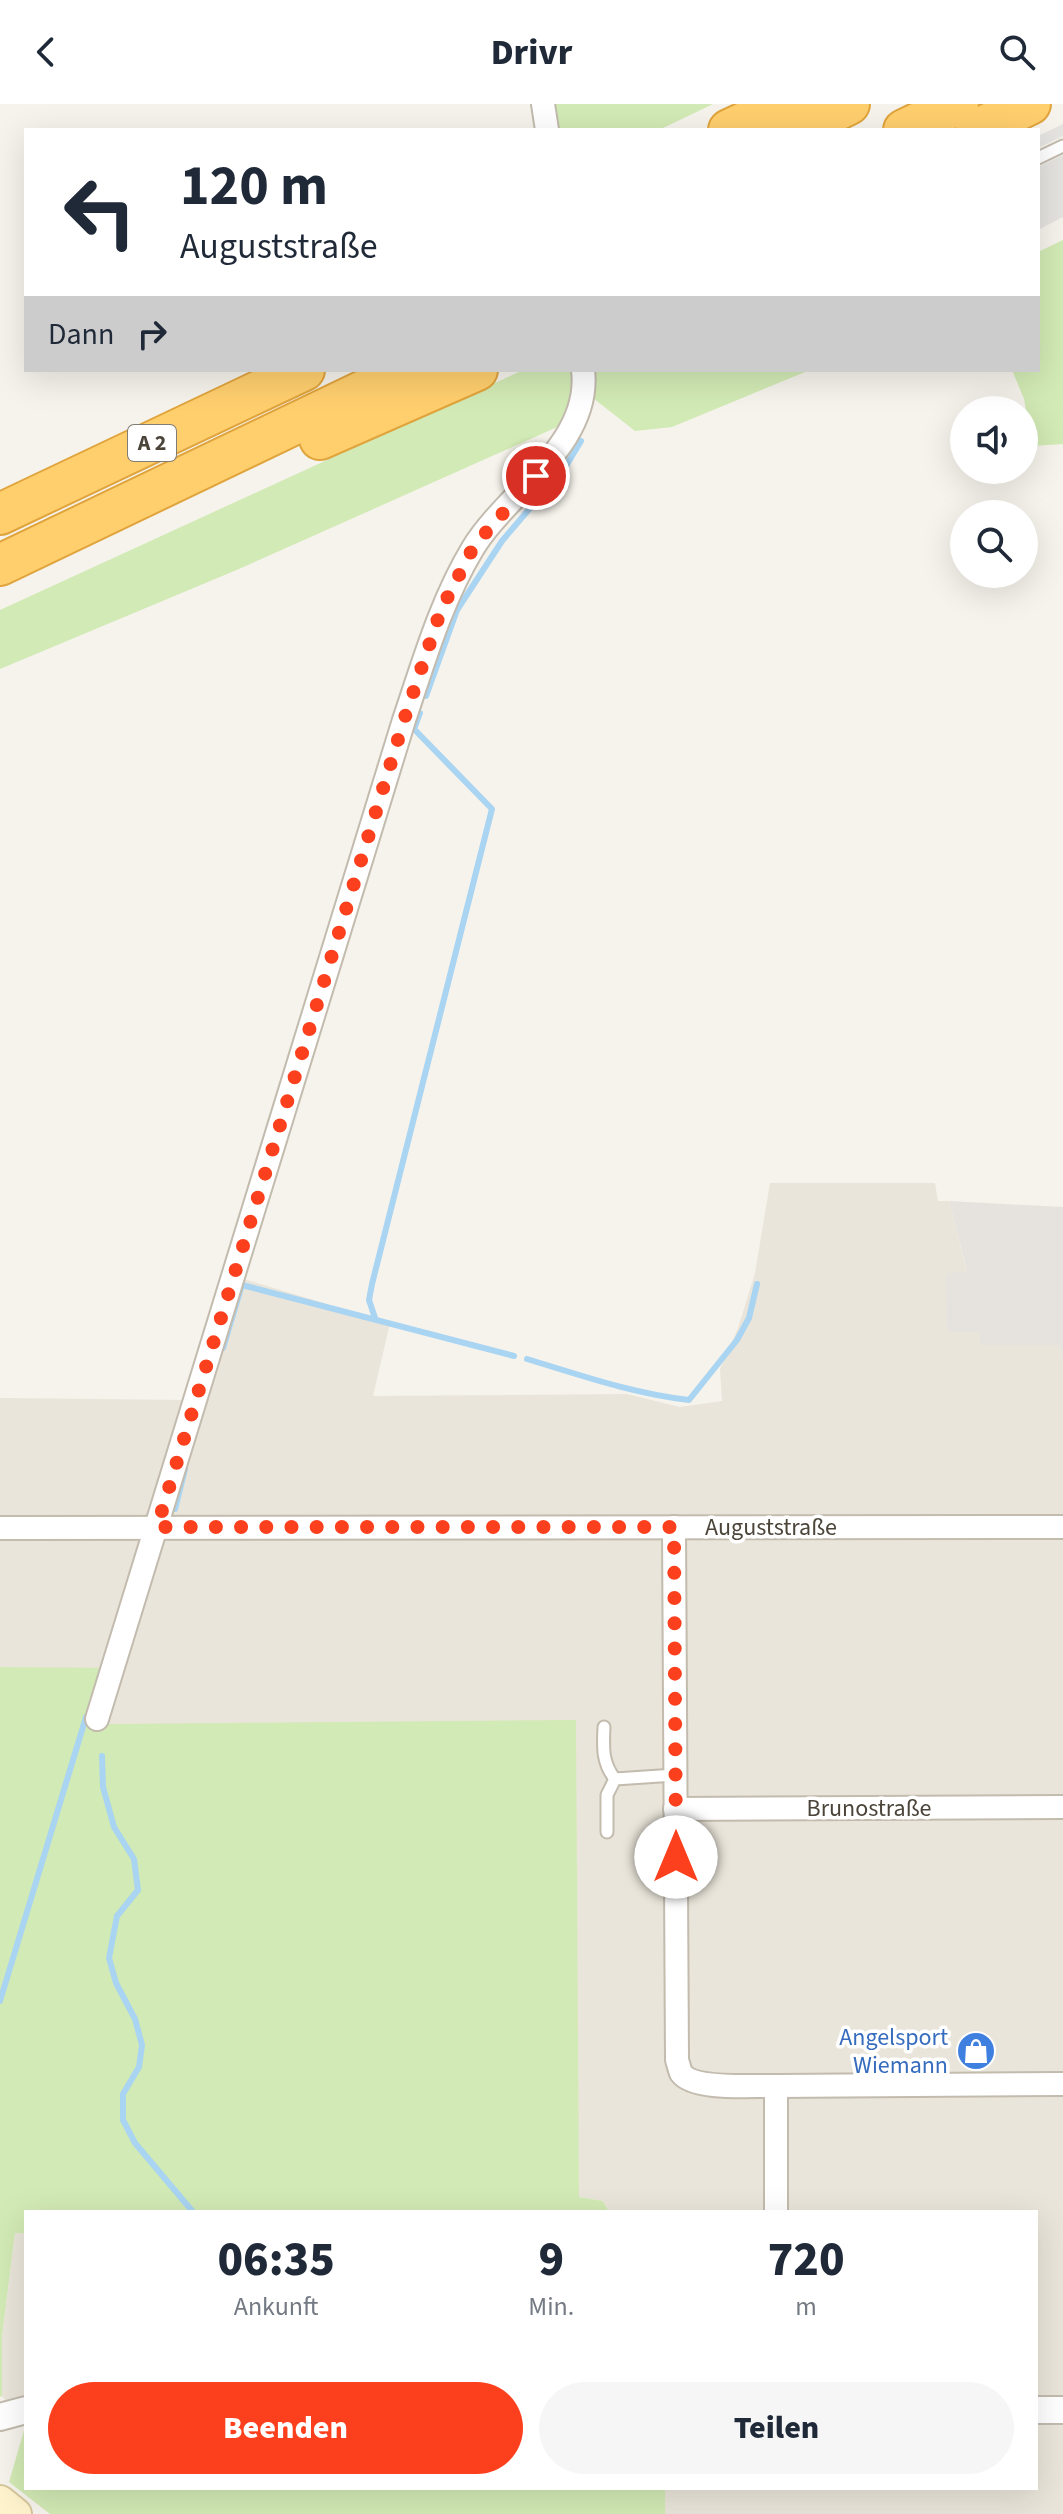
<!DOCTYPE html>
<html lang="de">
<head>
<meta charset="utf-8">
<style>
  :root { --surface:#fff; --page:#f6f6f7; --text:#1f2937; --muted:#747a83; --accent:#fc3f1d }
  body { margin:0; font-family:"Source Sans 3",sans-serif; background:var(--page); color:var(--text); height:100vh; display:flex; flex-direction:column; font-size:30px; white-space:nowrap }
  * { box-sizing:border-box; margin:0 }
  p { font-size:26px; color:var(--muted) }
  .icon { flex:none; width:44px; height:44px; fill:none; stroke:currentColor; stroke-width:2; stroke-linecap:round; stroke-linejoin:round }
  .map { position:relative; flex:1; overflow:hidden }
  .drawer { position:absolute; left:24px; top:2106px; width:1014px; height:280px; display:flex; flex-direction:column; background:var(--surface); border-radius:0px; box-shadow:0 8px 32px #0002 }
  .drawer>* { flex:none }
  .banner { position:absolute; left:24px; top:24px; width:1016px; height:244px; border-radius:0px; box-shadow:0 8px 32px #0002; background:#fff; color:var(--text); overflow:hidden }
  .buttons { position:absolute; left:950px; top:292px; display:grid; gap:16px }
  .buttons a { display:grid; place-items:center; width:88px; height:88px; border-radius:50%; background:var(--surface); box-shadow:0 8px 32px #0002; font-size:40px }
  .pin { position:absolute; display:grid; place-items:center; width:68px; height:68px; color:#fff; margin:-34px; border:4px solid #fff; border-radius:50%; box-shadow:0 2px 8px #0007 }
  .me { position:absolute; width:88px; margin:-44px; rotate:0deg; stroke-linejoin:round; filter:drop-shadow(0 0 6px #0008) }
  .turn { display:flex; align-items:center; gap:28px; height:168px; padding:0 24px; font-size:36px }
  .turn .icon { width:104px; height:104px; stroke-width:2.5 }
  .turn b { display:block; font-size:56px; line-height:68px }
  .then { display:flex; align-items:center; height:76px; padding:0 24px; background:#0003; gap:16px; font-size:30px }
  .eta { display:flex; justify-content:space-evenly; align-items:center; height:136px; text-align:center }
  .eta b { font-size:48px; font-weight:800; line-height:56px }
  .action { display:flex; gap:16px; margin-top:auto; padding:16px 24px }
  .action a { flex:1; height:92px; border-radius:48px; background:var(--accent); color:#fff; font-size:32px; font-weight:800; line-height:92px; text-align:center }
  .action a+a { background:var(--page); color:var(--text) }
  header { display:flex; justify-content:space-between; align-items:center; height:104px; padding:0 24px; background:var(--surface); font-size:36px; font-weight:800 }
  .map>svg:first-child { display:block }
</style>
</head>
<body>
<header><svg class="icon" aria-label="back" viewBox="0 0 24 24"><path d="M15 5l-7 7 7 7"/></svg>Drivr<svg class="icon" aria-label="search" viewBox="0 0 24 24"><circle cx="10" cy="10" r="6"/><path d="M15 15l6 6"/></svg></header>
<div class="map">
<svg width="1063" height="2410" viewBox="0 0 1063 2410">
  <rect width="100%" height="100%" fill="#f6f3ec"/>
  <g fill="#eae5da">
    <polygon points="770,1079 935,1079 938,1097 949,1097 967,1168 980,1241 1060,1241 1063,1258 1063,2410 665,2410 665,2384 1036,2384 1036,2108 609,2108 603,2097 579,2093 576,1981 138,1621 107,1620 124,1565 0,1563 0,1294 187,1296 227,1170 390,1219 373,1292 627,1290 680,1303 722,1297 720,1265 738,1224 755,1169"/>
    <polygon points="15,2129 26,2129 25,2323 2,2292 2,2232"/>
  </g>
  <polygon fill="#e6e2dd" points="949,1097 1063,1103 1063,1258 1060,1241 980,1241 978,1228 947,1228 946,1170 967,1167"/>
  <g fill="#d2eab5">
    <polygon points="535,0 713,0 659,26 538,26"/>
    <polygon points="1063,136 1063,340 1033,342 1024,295 1012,266 1038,266 1038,148"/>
    <polygon points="523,266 810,266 672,323 635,327 579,283 564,320 239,465 0,565 0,506"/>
    <polygon points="0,1563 124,1564 108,1620 576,1616 579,2093 603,2097 609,2108 26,2108 26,2129 15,2129 2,2232 2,2292 0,2293"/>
    <polygon points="25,2323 26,2384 665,2384 665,2410 50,2410 9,2378"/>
  </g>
  <g fill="#e5e3e0">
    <polygon points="1063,20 1063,32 1038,44 1038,32"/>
    <polygon points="1063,51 1063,113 1038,126 1038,63"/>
  </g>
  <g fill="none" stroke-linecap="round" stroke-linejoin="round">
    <g stroke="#a9d4f2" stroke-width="6">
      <polyline points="426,592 457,506 502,437 566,362 581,337"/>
      <polyline points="375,1214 369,1196 372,1180 492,705 414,625 420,609"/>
      <polyline points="223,1244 242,1181 514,1252"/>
      <path d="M 527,1255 C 580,1271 634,1290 689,1296 L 737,1236 L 749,1214 L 757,1180"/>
      <polyline points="175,1405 185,1365"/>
      <polyline points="102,1652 103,1683 114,1723 134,1755 138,1786 117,1812 109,1854 116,1879 135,1915 142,1941 139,1963 123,1990 123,2016 135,2039 193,2108"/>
      <polyline points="0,1897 86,1613"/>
    </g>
    <defs>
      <g id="service">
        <polyline points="1038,54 1063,42"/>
        <path d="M 604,1623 C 603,1643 602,1659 615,1675"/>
        <polyline points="607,1728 607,1691 615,1675 675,1671"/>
      </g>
      <g id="minor">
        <polyline points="543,0 547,26"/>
        <path d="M 674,1423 L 677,1956 C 678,1959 680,1967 681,1969 C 694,1987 755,1981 776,1982 L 776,2108"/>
        <polyline points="0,1424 1063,1423"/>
        <path d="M 97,1615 L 404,616 C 424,557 441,497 473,444 C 507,388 592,340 583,266"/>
        <polyline points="675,1705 1063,1703"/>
        <polyline points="776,1982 1063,1980"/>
      </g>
      <g id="tertiary">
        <polyline points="1036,2306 1063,2306"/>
        <polyline points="0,2313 26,2306"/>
      </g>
      <polyline id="secondary" points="0,2397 16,2410"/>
      <g id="motorway">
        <polyline points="729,26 784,0"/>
        <polyline points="796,26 849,0"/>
        <polyline points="904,26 958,0"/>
        <polyline points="976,26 1030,0"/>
        <polyline points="320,335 477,266"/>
        <polyline points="0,410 304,266"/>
        <polyline points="0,461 407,266"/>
      </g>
    </defs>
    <use href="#service" stroke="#c2bbae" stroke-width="15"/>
    <use href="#minor" stroke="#c2bbae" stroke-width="26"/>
    <use href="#tertiary" stroke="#c2bbae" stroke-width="30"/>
    <use href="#secondary" stroke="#d6c79b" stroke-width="34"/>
    <use href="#motorway" stroke="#e0a43c" stroke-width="44"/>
    <use href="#service" stroke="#fff" stroke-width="11"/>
    <use href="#minor" stroke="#fff" stroke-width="22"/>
    <use href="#tertiary" stroke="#fff" stroke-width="26"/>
    <use href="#secondary" stroke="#fff3cd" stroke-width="30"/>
    <use href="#motorway" stroke="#ffcf6e" stroke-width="40"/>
  </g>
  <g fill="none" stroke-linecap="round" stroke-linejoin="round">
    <polyline stroke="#fc3f1d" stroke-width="14" stroke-dasharray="0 25.2" points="536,372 474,442 441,506 404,616 157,1423 674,1423 676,1753"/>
  </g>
  <defs>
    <symbol id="shop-disc" viewBox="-11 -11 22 22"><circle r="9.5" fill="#3f7fe0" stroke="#fff"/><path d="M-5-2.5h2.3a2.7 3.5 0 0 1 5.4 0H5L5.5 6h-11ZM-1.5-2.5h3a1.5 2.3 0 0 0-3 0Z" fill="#fff"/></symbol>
  </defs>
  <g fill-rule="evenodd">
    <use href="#shop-disc" x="954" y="1925" width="44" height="44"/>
  </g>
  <g text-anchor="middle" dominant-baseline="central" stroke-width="7" stroke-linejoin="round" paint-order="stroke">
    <rect fill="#fff" stroke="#817c74" stroke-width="2" x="128" y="321" width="48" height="36" rx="6"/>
    <g font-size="22" font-weight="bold" fill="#4b4439">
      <text x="152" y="339">A 2</text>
    </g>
    <g font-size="24" fill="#4b4439" stroke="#fff">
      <text x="771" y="1423">Auguststraße</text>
      <text x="869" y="1704">Brunostraße</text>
    </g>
    <g font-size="24" fill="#366cbe" stroke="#fff" text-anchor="end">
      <text x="948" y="1933">Angelsport<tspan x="948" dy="28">Wiemann</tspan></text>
    </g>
  </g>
</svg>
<div class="buttons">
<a><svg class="icon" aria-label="sound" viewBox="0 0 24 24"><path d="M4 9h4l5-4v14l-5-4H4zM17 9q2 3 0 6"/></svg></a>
<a><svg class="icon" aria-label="search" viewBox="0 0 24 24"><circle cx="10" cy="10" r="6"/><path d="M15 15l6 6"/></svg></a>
</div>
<div class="pin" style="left:536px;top:372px;background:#d93025"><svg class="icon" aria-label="arrive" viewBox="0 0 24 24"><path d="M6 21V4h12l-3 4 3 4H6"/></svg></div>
<svg class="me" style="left:676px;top:1753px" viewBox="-20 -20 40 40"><circle r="19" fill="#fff"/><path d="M0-13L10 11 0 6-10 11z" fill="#fc3f1d"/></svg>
<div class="banner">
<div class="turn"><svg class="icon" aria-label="left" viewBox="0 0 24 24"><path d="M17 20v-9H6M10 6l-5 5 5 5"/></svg><div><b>120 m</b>Auguststraße</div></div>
<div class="then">Dann<svg class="icon" aria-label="right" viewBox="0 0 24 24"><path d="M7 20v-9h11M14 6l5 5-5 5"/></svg></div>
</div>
<section class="drawer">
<div class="eta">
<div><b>06:35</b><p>Ankunft</p></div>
<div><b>9</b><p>Min.</p></div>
<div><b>720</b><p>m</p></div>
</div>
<div class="action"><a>Beenden</a><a>Teilen</a></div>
</section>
</div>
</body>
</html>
